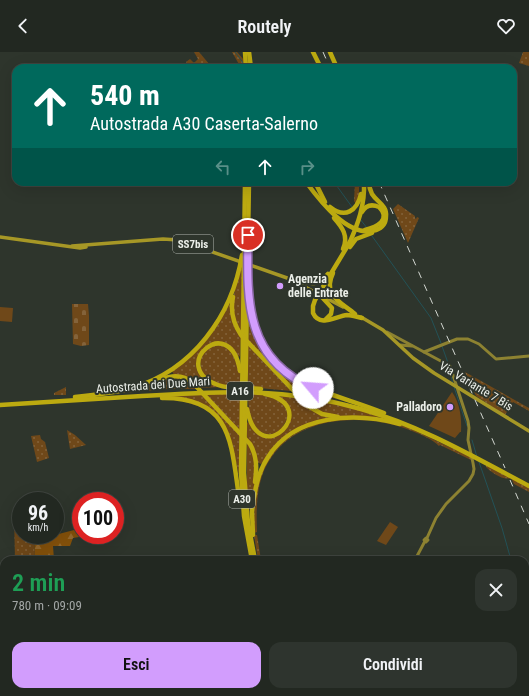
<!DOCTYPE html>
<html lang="it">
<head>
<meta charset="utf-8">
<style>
  :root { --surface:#222821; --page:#2e342e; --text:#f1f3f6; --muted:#a2a6a5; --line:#3f443f; --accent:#d29dfd }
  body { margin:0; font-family:"Roboto Condensed",sans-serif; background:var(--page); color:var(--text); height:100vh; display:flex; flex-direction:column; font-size:15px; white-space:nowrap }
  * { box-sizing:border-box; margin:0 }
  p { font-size:13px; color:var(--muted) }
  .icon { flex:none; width:22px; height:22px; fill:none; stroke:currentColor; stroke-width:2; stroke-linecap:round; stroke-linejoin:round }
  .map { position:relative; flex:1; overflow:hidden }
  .details { position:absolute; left:0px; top:504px; width:529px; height:140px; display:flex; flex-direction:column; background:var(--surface); border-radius:12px 12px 0 0; box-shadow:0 4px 16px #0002,0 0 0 1px var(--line) }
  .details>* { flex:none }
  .top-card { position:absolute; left:12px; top:12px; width:505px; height:122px; border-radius:12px; box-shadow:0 4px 16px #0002,0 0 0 1px var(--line); background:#00695c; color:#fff; overflow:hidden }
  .speed { position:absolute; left:12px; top:440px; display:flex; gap:8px; font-size:20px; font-weight:700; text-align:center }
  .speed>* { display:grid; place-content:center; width:52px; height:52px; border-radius:50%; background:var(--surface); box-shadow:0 4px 16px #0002,0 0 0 1px var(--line); line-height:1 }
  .speed small { font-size:10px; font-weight:400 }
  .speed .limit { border:6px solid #d22; background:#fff; color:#111 }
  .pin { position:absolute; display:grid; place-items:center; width:34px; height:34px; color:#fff; margin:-17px; border:2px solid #fff; border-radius:50%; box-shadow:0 1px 4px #0007 }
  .me { position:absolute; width:44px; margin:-22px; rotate:297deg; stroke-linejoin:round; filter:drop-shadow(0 0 3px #0008) }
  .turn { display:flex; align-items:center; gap:14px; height:84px; padding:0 12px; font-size:18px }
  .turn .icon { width:52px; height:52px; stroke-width:2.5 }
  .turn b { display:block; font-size:28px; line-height:34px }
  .lanes { display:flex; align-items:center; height:38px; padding:0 12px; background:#0003; justify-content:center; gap:20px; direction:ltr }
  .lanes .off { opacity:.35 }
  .round { display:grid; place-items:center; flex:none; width:42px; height:42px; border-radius:12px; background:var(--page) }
  .headline { display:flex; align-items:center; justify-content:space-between; height:68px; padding:0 12px }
  h1 { font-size:24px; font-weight:600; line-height:30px; color:#1e9e55 }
  .button { display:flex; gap:8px; margin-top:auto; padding:8px 12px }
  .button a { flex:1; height:46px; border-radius:12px; background:var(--accent); color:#111; font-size:16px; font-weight:600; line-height:46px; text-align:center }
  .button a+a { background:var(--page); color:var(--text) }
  header { display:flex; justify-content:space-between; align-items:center; height:52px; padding:0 12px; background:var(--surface); font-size:18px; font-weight:600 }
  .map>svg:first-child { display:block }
</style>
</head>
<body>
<header><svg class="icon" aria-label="back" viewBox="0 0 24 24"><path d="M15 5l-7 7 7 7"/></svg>Routely<svg class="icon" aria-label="heart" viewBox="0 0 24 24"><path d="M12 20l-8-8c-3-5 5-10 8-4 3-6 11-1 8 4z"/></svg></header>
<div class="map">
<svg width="529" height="644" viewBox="0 0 529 644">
  <defs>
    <pattern id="grass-dots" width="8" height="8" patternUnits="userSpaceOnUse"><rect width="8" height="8" fill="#6f4819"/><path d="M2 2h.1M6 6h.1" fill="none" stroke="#84633a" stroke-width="1.8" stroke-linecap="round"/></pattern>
    <pattern id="forest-firs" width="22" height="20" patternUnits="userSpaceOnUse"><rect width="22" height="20" fill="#84510b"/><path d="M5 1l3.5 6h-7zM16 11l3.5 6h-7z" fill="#966a2f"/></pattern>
    <pattern id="cemetery-stones" width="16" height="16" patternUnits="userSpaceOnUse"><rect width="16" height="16" fill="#6f4819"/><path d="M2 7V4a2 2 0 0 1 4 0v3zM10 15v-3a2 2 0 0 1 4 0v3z" fill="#84633a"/></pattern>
  </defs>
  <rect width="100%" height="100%" fill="#2e352c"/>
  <g fill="url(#grass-dots)">
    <polygon points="194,0 199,0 210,13 208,16 190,16 186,10 190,7 194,11 198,7"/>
    <polygon points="232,0 237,0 244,8 244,12 240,14"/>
    <polygon points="523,0 529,0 529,14 519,11"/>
    <polygon points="355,130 359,130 359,144 356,152 354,149"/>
    <polygon points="398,152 415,164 415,166 416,167 417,165 419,166 408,191 393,157"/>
    <path d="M 242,214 L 241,281 C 227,260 235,238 240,216 Z"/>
    <path d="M 231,247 L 231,257 L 241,284 L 240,304 L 238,305 L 233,297 L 222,291 C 200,298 200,294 198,318 L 221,335 L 199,336 L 193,330 L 174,323 L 172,319 L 193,300 Z"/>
    <polygon points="251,267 255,279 278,315 338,347 294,339 248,290 249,269"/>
    <polygon points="220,293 230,297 240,318 240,335 222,334 201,321 200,305 210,294"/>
    <polygon points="248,293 291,339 248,335"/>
    <polygon points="465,320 529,356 529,359 513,350 505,363 476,344"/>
    <polygon points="183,326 197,337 168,337 111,342 159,328"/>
    <polygon points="66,335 66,343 54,343 54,341"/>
    <polygon points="204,341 240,341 240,379"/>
    <path d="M 248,341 L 266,343 L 283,351 L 289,364 L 279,381 C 275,381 269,383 266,382 C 249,378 248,355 248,341 Z"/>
    <polygon points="202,342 239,382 239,423 232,393 211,358 169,345 170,344"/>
    <polygon points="271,343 297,345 303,351 336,366 292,380 261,412 257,410 247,387 247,371 250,369 254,376 270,385 288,374 288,355"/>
    <polygon points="300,345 333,351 386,366 335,364 318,360"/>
    <path d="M 357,367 L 397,372 L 409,376 L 471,405 L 471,408 L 440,393 L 439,394 C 432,387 422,383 412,379 C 368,361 300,362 271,406 C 256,427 256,456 257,480 L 254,481 C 253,437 259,397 303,378 C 308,376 313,373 317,371 C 330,368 344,368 357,367 Z"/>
    <polygon points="67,378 75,383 86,393 70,397"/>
    <polygon points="40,383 41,387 45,390 49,406 37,410 31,384"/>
    <path d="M 247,390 C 262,410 253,443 251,466 L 247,438 Z"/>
    <path d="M 486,413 L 529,435 L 529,440 L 514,432 L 511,426 C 503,429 491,420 486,415 Z"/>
    <polygon points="21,463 21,483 34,483 35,508 17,508 15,507 14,464"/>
    <polygon points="254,483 257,483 261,508 258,508"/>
    <polygon points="360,640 406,640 407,644 364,644"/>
  </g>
  <polygon fill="url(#forest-firs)" points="78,477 79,485 73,486 70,494 53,494 54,508 35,508 34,483 50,483 51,484"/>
  <polygon fill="url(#cemetery-stones)" points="72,252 88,252 89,264 89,293 81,294 73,292"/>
  <g fill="#6f4819">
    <polygon points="0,255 13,256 12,270 0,269"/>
    <path d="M 452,340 C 460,351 462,367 461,380 L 460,380 L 455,386 L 429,374 Z"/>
    <polygon points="390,470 398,475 386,493 377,489"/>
  </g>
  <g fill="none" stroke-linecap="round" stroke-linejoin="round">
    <g stroke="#235257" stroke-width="1">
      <polyline points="235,0 244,12"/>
      <polyline points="334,130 352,155"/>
      <polyline points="360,167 367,176"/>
      <polyline points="372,184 431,266 441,291"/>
      <polyline points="442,294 448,311"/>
      <polyline points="449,316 453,332"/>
      <polyline points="454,335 467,374"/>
      <polyline points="472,388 477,405"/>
      <polyline points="479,410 502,476 511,508"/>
      <polyline points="525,559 529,569"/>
      <polyline points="266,644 271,640"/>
    </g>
    <g stroke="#8d8231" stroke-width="3">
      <polyline points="387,280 450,314 468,369 469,376 468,388 473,411 474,417 473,422 469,429 446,452 436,466 427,486"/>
      <polyline points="400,293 412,294"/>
      <polyline points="424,300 457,287 468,287 479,292 496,307 529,304"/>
      <polygon points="426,486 428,488 426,490 424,488"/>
      <polyline points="415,508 425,489"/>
      <polyline points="408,640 409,644"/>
    </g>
    <g stroke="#a69726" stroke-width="3.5">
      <polyline points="0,185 80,196 86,195"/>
      <polyline points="72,194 163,187 178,188 290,227 343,255"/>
      <polyline points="361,265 383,278 413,306 434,321 529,379"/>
    </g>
    <g stroke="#bcaa10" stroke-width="4.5">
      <polyline points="245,0 246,16"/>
      <polyline points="249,0 251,16"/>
      <polyline points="313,0 321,16"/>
      <polyline points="330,0 337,16"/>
      <polyline points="245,130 241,421 244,464 252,508"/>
      <polyline points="249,130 244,421 248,471 255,508"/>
      <path d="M 306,130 C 320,149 349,187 376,178 C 382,176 386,171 386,164 C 387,153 377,150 372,142 C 370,138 369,134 369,130"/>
      <polyline points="315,130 325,150"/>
      <path d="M 330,155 C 345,167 357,159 361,142"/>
      <path d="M 362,160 C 366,153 372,152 379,155 C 392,168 376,175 365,178"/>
      <path d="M 334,166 C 342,175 349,184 343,197"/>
      <path d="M 350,190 L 315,248 L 313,254 L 313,261 C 320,276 336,264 347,263 C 352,263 357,265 362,266"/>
      <path d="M 349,192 C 358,172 365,153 364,130"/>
      <polyline points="350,195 356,187 372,181"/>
      <path d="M 333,221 C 322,244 341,250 355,262"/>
      <path d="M 293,228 C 308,230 317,236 328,222"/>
      <polyline points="320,243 332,256 331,262 325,268"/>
      <path d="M 233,245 C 230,259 233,271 241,283 L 308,354 L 322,362 L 338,365"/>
      <path d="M 249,251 C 262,334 319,335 384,361"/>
      <path d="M 240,319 C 230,258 167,315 218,333 C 231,338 247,335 261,337"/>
      <path d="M 153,329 C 168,325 180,320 193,331 L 250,392 C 257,404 257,416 255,430"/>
      <path d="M 75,345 C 94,343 113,341 132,336 C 193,318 232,264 242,203"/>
      <path d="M 162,346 C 232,345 231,391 239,445"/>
      <path d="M 0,353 C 47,350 95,347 142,344 C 220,339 285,335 361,357 C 421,374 474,405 529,434"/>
      <path d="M 247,357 C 259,421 324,354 265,342"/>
      <path d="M 254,446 C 256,431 260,417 268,405 C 295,362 355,360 400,372"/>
      <polyline points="253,483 252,460 254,443"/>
      <polyline points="308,640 310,644"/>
      <polyline points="311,640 314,644"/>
    </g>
    <g stroke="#d4d8d2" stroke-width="1" stroke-dasharray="7 7" stroke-linecap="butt">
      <polyline points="323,0 330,16"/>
      <polyline points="379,130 505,416"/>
      <polyline points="510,428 529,472"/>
    </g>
  </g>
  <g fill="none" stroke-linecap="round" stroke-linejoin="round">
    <defs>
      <path id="route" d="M 248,183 C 247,247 244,307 313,336"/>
    </defs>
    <use href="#route" stroke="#8866a4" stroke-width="10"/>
    <use href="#route" stroke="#d29dfd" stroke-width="7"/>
  </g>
  <g fill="#d29dfd" stroke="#2e352c" stroke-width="1.5">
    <circle cx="280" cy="234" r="4"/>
    <circle cx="450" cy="355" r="4"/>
  </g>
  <g text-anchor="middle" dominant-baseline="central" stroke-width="4" stroke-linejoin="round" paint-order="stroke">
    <g fill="#2e352c" stroke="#b2b7b0" stroke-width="1">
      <rect x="173" y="183" width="40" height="18" rx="3"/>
      <rect x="227" y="330" width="26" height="18" rx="3"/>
      <rect x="229" y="438" width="26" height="18" rx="3"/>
    </g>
    <g font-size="11" font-weight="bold" fill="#ebefe9">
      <text x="193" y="192">SS7bis</text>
      <text x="240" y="339">A16</text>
      <text x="242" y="447">A30</text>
    </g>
    <g font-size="12" font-weight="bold" fill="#ebefe9" stroke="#2e352c" text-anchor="start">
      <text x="288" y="227">Agenzia<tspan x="288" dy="14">delle Entrate</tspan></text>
      <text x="442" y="355" text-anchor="end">Palladoro</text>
    </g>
    <g font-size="12" fill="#ebefe9" stroke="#2e352c">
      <text transform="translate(153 333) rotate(-4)">Autostrada dei Due Mari</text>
      <text transform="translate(476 334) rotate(31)">Via Variante 7 Bis</text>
    </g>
  </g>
</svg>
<div class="speed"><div>96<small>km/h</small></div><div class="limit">100</div></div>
<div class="pin" style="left:248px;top:183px;background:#d93025"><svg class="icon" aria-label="arrive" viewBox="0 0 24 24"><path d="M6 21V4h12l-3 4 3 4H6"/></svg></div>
<svg class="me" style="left:313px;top:336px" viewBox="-20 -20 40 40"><circle r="19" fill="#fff"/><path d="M0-13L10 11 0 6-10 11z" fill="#d29dfd"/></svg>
<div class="top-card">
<div class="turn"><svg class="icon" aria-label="ahead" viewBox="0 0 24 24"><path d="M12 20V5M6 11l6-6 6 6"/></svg><div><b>540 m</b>Autostrada A30 Caserta-Salerno</div></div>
<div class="lanes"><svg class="icon off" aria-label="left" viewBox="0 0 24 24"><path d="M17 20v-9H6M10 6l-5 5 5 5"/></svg><svg class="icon" aria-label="ahead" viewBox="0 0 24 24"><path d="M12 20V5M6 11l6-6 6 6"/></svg><svg class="icon off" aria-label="right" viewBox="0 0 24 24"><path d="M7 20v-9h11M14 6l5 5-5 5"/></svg></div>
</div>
<section class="details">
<div class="headline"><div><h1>2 min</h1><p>780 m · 09:09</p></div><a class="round"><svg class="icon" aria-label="close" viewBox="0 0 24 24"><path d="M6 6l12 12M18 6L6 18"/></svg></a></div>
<div class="button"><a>Esci</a><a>Condividi</a></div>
</section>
</div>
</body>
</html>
